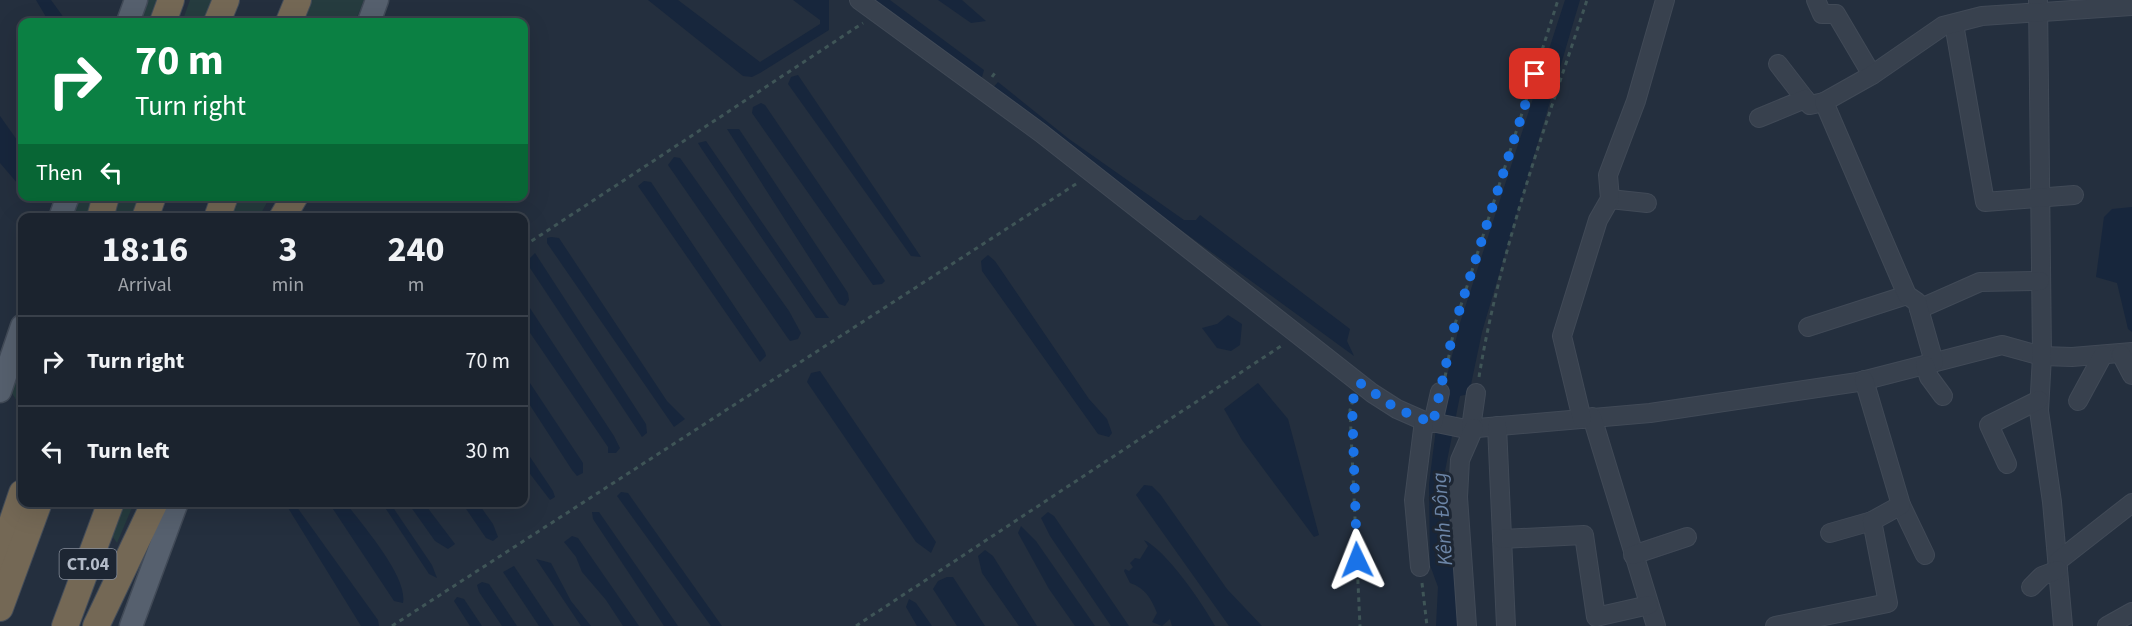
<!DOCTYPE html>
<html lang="en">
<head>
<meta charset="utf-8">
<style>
  :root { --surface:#1b232e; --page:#242b36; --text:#f1f3f6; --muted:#a0a4aa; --line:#39404a }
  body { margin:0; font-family:"Source Sans 3",sans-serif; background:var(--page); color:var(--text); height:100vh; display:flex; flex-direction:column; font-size:22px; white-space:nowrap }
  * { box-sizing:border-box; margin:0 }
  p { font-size:20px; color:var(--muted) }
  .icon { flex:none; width:33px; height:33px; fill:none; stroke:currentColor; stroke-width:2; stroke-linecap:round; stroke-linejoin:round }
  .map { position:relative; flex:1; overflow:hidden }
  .drawer { position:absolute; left:18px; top:213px; width:510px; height:294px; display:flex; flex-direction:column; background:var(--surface); border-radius:12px; box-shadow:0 6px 24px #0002,0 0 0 2px var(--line) }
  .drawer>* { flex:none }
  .top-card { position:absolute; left:18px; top:18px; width:510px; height:183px; border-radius:12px; box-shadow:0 6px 24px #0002,0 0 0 2px var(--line); background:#0b8043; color:#fff; overflow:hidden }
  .pin { position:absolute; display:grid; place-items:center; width:51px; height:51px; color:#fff; margin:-26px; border-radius:12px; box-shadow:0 3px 9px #0006 }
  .me { position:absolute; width:66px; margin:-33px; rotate:358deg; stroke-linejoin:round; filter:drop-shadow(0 0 4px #0008) }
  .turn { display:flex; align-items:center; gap:21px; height:126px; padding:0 18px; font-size:27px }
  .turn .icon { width:78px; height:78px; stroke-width:2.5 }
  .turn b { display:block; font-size:42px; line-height:51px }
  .then { display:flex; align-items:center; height:57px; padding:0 18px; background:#0003; gap:12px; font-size:22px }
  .eta { display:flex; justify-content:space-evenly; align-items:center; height:102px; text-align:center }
  .eta b { font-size:36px; font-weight:700; line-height:42px }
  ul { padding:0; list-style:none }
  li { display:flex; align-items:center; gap:18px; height:90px; padding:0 18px; border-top:2px solid var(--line) }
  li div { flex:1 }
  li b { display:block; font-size:22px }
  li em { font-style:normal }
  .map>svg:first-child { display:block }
</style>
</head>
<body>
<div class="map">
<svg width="2132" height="626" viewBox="0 0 2132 626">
  <rect width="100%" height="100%" fill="#242f3e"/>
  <g fill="#263c3f">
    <polygon points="147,0 158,0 151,22 139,22"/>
    <polygon points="190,0 217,0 208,22 182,22"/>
    <polygon points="300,0 364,0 355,22 292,22"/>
    <polygon points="79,197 96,197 89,217 71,218"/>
    <polygon points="118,197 145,197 137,217 112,218"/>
    <polygon points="228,197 270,197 259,217 220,218"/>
    <polygon points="22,359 22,408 11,392"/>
    <polygon points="115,503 134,503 117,543 106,527"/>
  </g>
  <g fill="#17263c">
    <polygon points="36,0 51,0 67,22 49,22"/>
    <polygon points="648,0 678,0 760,62 820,24 820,20 793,0 829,0 829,30 760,73 752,77 743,76"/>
    <polygon points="869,0 890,0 984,70 982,77 977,78"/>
    <polygon points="938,0 962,0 986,21 971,23"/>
    <polygon points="1565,0 1580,0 1482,332 1469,394 1460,396 1444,476 1444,485 1451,486 1463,626 1436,626 1438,587 1430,565 1429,484 1438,413 1460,323"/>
    <polygon points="798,75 915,248 921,257 911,256 788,84 791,77"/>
    <polygon points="998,82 1069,139 1184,220 1196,220 1200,215 1350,329 1347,341 1354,356 990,91"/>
    <polygon points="761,103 765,105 885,281 882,284 873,285 752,113 753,107"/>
    <polygon points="0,116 22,147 22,183 18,184 0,163"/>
    <polygon points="727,129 739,129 848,293 849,300 845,306 839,304"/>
    <polygon points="706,141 817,302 829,318 816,318 701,148 698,143"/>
    <polygon points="674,157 680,158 789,311 801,333 798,339 790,341 787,337 668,165"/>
    <polygon points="644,181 651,182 765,352 766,356 760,362 638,186"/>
    <polygon points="2132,207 2132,332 2128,329 2117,283 2096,277 2104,217 2112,209"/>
    <polygon points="551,237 559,238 667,401 685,419 674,427 547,243 547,238"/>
    <polygon points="535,253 646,424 647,433 642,437 526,262"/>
    <polygon points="988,255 995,261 1089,399 1107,419 1112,433 1109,437 1098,434 982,271 981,261"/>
    <polygon points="524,299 614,436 620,448 616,453 608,453 608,447 524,324"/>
    <polygon points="1228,315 1242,324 1240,345 1231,351 1217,348 1202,328 1217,324"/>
    <polygon points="820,371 936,542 931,553 916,542 807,382 811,373"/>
    <polygon points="524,374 583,463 583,473 577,476 572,470 524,396"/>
    <polygon points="1258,383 1288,419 1319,535 1314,537 1242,440 1224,409"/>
    <polygon points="524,448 553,491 555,497 550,500 524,466"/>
    <polygon points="1144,485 1152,486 1160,494 1227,589 1262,626 1229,626 1136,495"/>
    <polygon points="621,492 628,493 722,626 711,626 617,496"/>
    <polygon points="285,503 294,503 378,620 379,626 361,626"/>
    <path d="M 329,503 L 346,503 C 362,525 408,576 403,603 L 394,601 Z"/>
    <polygon points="382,503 390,503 432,565 437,578 429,574"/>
    <polygon points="408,503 424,503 455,544 448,549 435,541"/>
    <polygon points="462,503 478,503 493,524 498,537 493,541 486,538"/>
    <polygon points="592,512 599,512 678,626 664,626 593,519"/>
    <polygon points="1048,512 1054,516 1129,626 1111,626 1050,536 1041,518"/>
    <polygon points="1021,526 1036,541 1095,626 1075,626 1049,589 1018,533"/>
    <polygon points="572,536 578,538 639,626 623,626 606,600 582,572 576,557 564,542"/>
    <path d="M 1144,540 C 1166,550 1203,604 1215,626 L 1172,626 L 1170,619 L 1162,626 L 1152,622 L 1157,613 C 1151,598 1145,588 1130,583 L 1124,571 L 1125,569 L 1129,571 L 1133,567 L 1130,563 L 1135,558 L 1140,559 L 1148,546 Z"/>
    <polygon points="985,550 993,556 1037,626 1019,626 982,573 978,556"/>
    <polygon points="536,559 551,563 571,601 591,626 581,626"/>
    <polygon points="514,566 554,626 539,626 503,572"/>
    <polygon points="947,577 953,577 985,626 957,626 933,589 938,581"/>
    <polygon points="482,582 489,584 517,626 502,626 479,592 477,585"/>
    <polygon points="457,597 464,599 482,626 470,626 454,601"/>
    <polygon points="909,599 916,603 932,626 917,626 906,607"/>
  </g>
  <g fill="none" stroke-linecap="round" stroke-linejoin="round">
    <defs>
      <g id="minor">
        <polyline points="859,0 1041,133 1372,393 1397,409 1422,420 1466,429 1650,413 1858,382 2002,345 2042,356 2072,357 2132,352"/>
        <polyline points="1816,0 1822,14 1836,14 1872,75"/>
        <polyline points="2038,0 2042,356 2039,411 2052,502 2063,626"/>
        <polyline points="1954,24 1985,202 2074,195"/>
        <polyline points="1778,64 1805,99"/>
        <polyline points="1759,118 1805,99 1810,105 1824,102"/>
        <polyline points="1610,199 1647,203"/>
        <polyline points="1919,309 1980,282 2040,281"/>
        <polyline points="1808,327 1907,295"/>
        <polyline points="2121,354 2132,375"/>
        <polyline points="1934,362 1917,302 1907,295 1824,102 1872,75 1943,26 1982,16 2132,6"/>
        <polyline points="1925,365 1929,377 1943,396"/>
        <polyline points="2078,401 2103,355"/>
        <polyline points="1592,417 1656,626"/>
        <polyline points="1582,419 1562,336 1598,220 1610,199 1608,175 1636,101 1665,0"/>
        <polyline points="1433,423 1440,392"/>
        <polyline points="1497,426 1506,626"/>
        <polyline points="1471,428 1476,393"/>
        <polyline points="2007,464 1989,425 2039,400"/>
        <polyline points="1901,505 1925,555"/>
        <polyline points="1830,533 1872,521"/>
        <polyline points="1502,539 1584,535 1596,617 1649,605"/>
        <polyline points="1633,555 1687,537"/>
        <polyline points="2058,561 2132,503"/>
        <polyline points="1420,567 1414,500 1424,421"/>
        <polyline points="2031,587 2042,576 2058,570"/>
        <polyline points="1467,626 1458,497 1460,460 1474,428"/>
        <polyline points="1775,626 1888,603 1872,521 1901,505 1864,380"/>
        <polyline points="2107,626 2132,612"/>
      </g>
      <g id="major">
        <polyline points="128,22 136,0"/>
        <polyline points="369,22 377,0"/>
        <polyline points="60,218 68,196"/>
        <polyline points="0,391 22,326"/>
        <polyline points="131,626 177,502"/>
      </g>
      <g id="highway">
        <polyline points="163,22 171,0"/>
        <polyline points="217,22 226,0"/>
        <polyline points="289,22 298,0"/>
        <polyline points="100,218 106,196"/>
        <polyline points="145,218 153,196"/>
        <polyline points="217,218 225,196"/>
        <polyline points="282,218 295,196"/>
        <polyline points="0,558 22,493"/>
        <polyline points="0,608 39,502"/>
        <polyline points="65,626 111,502"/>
        <polyline points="96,626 155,502"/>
      </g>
    </defs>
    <use href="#minor" stroke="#414a57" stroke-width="20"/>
    <use href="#major" stroke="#414a57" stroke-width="25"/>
    <use href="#highway" stroke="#434c59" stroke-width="28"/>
    <g stroke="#3f5557" stroke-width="3" stroke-dasharray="4.5 4.5" stroke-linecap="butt">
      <polyline points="992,77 997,70"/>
      <polyline points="524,246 863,23"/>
      <polyline points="1445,377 1455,324 1558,0"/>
      <path d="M 1479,377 C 1500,248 1547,123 1587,0"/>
      <polyline points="1353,400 1350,410 1360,626"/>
      <polyline points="1422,583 1427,626"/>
      <polyline points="392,626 1079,182"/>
      <polyline points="856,626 1284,344"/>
    </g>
    <use href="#minor" stroke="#38414e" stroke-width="18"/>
    <use href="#major" stroke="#56606e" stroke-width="22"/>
    <use href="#highway" stroke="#746855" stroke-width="26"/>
  </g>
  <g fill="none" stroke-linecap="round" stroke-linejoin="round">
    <polyline stroke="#1a73e8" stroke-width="10" stroke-dasharray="0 18" points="1357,560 1352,402 1360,383 1397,409 1433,423 1455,324 1535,74"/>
  </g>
  <g text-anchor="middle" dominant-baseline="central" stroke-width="6" stroke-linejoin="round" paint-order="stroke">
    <rect fill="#1d2633" stroke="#878f9c" stroke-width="1.5" x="59.5" y="549" width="57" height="30" rx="4.5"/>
    <g font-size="18" font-weight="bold" fill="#b4bcc9">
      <text x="88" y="564">CT.04</text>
    </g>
    <g font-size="21" font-style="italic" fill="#6d86a8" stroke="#1d2633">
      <text transform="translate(1442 519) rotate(-94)">Kênh Đông</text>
    </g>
  </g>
</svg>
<div class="pin" style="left:1535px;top:74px;background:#d93025"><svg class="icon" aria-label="arrive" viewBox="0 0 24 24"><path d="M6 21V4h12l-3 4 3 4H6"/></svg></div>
<svg class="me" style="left:1357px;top:560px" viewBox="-20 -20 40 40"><path d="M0-17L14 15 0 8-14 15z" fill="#1a73e8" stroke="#fff" stroke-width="4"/></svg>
<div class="top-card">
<div class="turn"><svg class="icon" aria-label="right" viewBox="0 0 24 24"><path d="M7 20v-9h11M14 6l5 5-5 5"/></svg><div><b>70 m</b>Turn right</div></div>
<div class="then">Then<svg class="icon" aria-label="left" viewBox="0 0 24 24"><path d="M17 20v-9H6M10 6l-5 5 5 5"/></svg></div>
</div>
<section class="drawer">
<div class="eta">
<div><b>18:16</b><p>Arrival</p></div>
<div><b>3</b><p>min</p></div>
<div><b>240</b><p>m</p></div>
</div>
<ul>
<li><svg class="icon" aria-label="right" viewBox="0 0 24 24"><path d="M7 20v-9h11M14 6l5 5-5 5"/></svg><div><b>Turn right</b></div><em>70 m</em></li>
<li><svg class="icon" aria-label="left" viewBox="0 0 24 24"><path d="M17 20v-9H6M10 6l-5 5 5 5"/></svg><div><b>Turn left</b></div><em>30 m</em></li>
</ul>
</section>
</div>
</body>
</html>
